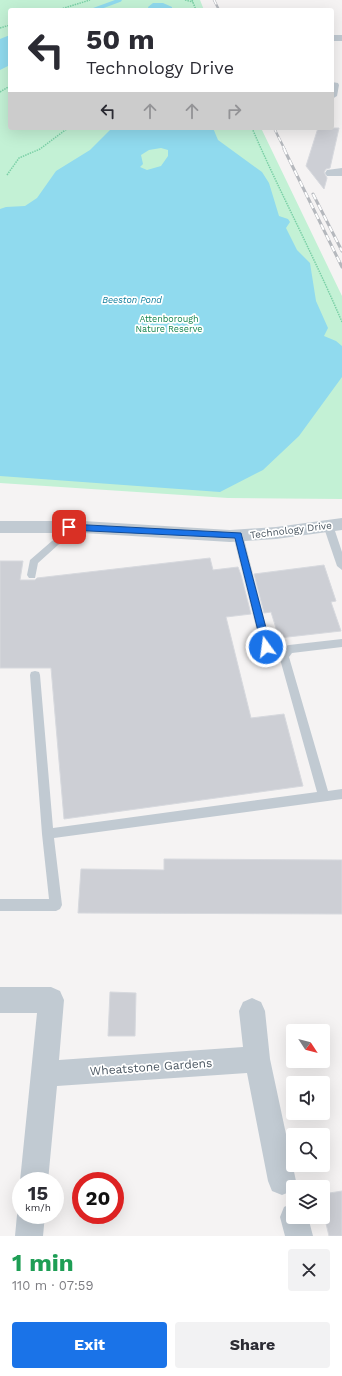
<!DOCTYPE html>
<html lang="en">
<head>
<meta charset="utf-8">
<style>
  :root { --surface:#fff; --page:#f2f2f3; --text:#2b2b33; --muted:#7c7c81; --accent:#1a73e8 }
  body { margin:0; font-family:"Work Sans",sans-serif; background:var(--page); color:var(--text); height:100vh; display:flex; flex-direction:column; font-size:15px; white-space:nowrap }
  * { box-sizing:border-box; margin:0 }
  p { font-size:13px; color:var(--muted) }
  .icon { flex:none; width:22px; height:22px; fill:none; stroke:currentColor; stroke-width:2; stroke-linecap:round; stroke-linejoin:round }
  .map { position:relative; height:1236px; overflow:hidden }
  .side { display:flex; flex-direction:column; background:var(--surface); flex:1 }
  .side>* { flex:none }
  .banner { position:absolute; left:8px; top:8px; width:326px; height:122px; border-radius:4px; box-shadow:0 4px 16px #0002; background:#fff; color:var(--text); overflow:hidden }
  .needle { width:26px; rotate:126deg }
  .fabs { position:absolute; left:286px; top:1024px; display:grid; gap:8px }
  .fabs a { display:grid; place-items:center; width:44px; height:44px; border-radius:4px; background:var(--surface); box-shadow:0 4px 16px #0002; font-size:20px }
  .speed { position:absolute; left:12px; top:1172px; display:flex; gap:8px; font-size:20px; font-weight:700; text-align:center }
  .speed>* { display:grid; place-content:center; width:52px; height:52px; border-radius:50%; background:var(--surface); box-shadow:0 4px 16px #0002; line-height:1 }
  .speed small { font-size:10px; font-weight:400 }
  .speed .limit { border:6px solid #d22; background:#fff; color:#111 }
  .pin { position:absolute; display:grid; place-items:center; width:34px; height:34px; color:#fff; margin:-17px; border-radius:8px; box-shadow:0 2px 6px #0006 }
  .me { position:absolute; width:44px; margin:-22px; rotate:346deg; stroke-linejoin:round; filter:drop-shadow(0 0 3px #0008) }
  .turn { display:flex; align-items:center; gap:14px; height:84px; padding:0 12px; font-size:18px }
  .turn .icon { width:52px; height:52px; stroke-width:2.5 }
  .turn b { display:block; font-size:28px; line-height:34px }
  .lanes { display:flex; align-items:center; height:38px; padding:0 12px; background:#0003; justify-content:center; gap:20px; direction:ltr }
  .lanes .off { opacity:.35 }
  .round { display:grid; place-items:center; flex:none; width:42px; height:42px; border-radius:4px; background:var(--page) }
  .summary { display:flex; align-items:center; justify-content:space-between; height:68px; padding:0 12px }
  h1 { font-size:24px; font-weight:700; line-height:30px; color:#1e9e55 }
  .cta { display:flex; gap:8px; margin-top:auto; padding:8px 12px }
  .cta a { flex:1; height:46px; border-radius:4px; background:var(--accent); color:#fff; font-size:16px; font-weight:700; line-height:46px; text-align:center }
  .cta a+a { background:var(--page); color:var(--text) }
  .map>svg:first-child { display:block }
</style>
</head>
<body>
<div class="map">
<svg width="342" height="1236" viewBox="0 0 342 1236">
  <rect width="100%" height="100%" fill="#f5f3f3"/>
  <polygon fill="#c3f1d5" points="0,0 200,0 204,10 10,10 10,128 261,128 342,296 342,499 228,498 0,483"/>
  <g fill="#90daee" fill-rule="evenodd">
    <polygon points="153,3 163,3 172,7 172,10 149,10 148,7"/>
    <polygon points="10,35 10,65 0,70 0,39"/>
    <path d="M 112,128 L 213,128 L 218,140 L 262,172 L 269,183 L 279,216 L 288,219 L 290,222 L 286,228 L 297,250 L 310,263 L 316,301 L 328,328 L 324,336 L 336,341 L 342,346 L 342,377 L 299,436 L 263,470 L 220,492 L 0,476 L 0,209 L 6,207 L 25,206 L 37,198 L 56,171 L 90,150 ZM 161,148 L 168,150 L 168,156 L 161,166 L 147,170 L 140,167 L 143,164 L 141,155 L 149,150 Z"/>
  </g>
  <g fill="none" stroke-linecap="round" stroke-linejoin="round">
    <polyline stroke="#90daee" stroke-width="3.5" points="93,10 120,0"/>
  </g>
  <g fill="#cdcfd5" stroke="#d7d9de">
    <polygon points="318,128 339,128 330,168 326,169 324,172 327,178 324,189 306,166"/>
    <polygon points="210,558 213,570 238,567 241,575 251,614 226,617 251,718 284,714 303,786 64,819 51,668 0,668 0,561 23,561 20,580 35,580 37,578"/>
    <polygon points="324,565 336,601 331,602 341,631 279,638 271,612 264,613 254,574"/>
    <polygon points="164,859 342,860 342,914 78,913 81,869 164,870"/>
    <polygon points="110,992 136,993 135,1036 108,1036"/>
    <polygon points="342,1191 342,1236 329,1236 323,1211 323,1194"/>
  </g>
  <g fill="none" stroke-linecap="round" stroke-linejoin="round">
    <g stroke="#7ad0a6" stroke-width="1.5" stroke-dasharray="1.5 1" stroke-linecap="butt">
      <polyline points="185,0 193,2"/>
      <polyline points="192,0 196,10"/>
      <polyline points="58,10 90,0"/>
      <polyline points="0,28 10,25"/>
      <polyline points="0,92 10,86"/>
      <path d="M 252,128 C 280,193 314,256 342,322"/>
      <polyline points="7,175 19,158 40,149 68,128"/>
    </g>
    <g fill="#c1cad2" fill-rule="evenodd">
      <polygon points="328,522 333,525 342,552 342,570 337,566 323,525"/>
      <polygon points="83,524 88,527 86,529 58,545 38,563 35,578 29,578 27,575 30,560 52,541"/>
      <polygon points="238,532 243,535 271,645 282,651 285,646 289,645 342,639 342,647 292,653 289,657 328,791 342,789 342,799 54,838 62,905 60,909 56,911 0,911 0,899 49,899 42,834 30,675 31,672 35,671 39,672 40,675 53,828 317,792 280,659 269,655 261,647 233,535"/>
    </g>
    <g fill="#c1cad2" fill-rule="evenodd">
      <rect x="332" y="35" width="10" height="6"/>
      <polygon points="332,82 338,83 339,85 337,96 332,99"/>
      <polygon points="342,168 342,176 327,176 325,173 327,170"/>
      <polygon points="342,518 342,530 276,539 230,542 83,533 0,533 0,521 83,521 230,530 276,527"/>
      <polygon points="0,987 51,987 60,991 64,1000 59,1060 243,1047 239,1011 243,1002 252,998 261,1002 265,1011 270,1059 296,1181 292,1191 282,1195 272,1191 268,1181 247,1073 57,1086 48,1181 21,1181 21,1183 20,1181 37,1013 0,1013"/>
      <polygon points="293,1203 293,1217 308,1217 313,1236 285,1236 280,1217 284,1207"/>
      <polygon points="21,1205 21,1215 45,1215 43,1236 15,1236 17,1215"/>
    </g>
    <defs>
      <g id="rail-far1">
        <polyline points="214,0 219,10"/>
        <polyline points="274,128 285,150"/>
      </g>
      <g id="rail">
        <polyline points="284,149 342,267"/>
        <polyline points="313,194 342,251"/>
      </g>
    </defs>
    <use href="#rail-far1" stroke="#b5b8bd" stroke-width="2.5"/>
    <use href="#rail" stroke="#b5b8bd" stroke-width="3"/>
    <use href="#rail-far1" stroke="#fff" stroke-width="1.5" stroke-dasharray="5" stroke-linecap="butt"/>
    <use href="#rail" stroke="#fff" stroke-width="2" stroke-dasharray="6" stroke-linecap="butt"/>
  </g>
  <polygon fill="#1a73e8" stroke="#114b97" points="69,524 241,533 271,647 270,650 263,650 262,647 235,538 69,530 65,527"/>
  <g text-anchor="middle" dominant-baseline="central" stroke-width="3.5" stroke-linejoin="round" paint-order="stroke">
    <g font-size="9" font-style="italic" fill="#0c7c9b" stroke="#fff">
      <text x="132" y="300">Beeston Pond</text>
    </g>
    <g font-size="9" fill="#17864f" stroke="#fff">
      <text x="169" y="319">Attenborough<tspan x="169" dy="10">Nature Reserve</tspan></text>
    </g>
    <g font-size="10" fill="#4a5661" stroke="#fff">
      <text transform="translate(291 530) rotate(-7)">Technology Drive</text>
    </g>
    <g font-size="12" fill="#4a5661" stroke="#fff">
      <text transform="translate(151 1067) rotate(-4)">Wheatstone Gardens</text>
    </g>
  </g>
</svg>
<div class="fabs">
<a><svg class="needle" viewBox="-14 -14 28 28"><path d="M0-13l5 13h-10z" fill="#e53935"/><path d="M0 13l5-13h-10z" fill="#7c7c81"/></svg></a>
<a><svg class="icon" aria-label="sound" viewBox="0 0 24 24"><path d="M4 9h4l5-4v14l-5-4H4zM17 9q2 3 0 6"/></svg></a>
<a><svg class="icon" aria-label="search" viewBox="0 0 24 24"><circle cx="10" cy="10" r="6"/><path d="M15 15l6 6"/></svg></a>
<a><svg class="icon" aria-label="layers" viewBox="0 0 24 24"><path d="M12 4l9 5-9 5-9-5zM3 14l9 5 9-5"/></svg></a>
</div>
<div class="speed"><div>15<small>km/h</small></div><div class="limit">20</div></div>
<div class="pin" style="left:69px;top:527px;background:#d93025"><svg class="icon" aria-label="arrive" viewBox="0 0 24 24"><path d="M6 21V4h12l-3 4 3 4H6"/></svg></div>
<svg class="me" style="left:266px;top:647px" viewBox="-20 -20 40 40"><circle r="17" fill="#1a73e8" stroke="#fff" stroke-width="3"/><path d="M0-11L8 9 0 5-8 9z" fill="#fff"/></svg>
<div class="banner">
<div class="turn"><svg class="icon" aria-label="left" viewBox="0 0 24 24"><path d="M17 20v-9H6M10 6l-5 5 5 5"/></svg><div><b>50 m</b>Technology Drive</div></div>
<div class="lanes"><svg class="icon" aria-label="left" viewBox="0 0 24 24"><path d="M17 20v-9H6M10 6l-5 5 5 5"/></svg><svg class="icon off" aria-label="ahead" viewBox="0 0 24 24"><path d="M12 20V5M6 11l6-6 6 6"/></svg><svg class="icon off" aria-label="ahead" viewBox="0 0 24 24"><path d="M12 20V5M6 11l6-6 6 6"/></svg><svg class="icon off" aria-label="right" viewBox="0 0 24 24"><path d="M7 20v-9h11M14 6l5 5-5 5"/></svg></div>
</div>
</div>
<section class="side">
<div class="summary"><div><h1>1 min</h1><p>110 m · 07:59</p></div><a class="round"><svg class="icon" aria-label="close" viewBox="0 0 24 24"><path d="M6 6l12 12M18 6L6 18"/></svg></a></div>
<div class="cta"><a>Exit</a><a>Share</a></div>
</section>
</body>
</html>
